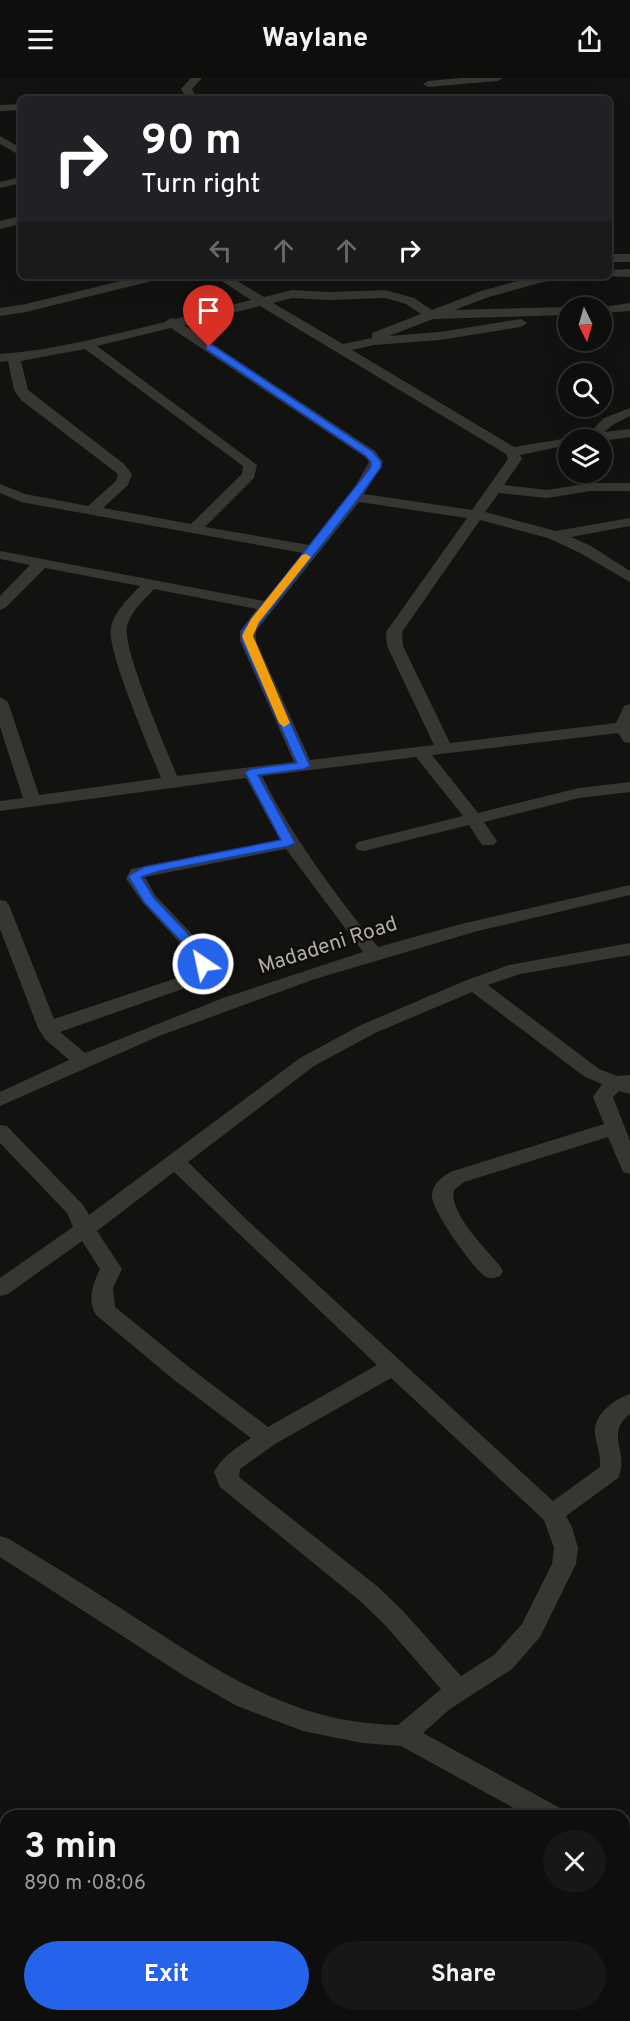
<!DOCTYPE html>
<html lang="en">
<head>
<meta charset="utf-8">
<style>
  :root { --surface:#0e0e0d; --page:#171716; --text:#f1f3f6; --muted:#9b9c9d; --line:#2e2e2e; --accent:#2563eb }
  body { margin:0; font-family:Overpass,sans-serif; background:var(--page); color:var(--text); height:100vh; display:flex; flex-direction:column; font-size:22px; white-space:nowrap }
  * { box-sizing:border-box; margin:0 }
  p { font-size:20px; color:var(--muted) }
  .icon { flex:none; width:33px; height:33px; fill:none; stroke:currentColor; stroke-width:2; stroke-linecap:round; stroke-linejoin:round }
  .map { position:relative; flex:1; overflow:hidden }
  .details { position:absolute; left:0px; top:1732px; width:630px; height:212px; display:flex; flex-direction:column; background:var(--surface); border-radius:18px 18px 0 0; box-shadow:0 6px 24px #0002,0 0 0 2px var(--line) }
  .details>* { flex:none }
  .hud { position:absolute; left:18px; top:18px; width:594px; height:183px; border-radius:9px; box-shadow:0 6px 24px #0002,0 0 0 2px var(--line); background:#202124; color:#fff; overflow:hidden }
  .needle { width:39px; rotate:175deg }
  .tools { position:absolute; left:558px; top:219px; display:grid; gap:12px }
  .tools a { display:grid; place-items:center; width:54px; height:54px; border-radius:50%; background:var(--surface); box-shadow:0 6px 24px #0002,0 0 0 2px var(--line); font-size:30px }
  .pin { position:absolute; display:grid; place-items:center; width:51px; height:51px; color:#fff; margin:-62px -26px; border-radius:50% 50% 50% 0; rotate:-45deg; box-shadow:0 0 6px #0007 }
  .pin .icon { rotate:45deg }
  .me { position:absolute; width:66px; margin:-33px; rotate:326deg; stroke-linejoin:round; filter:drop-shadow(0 0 4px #0008) }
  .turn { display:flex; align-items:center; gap:21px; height:126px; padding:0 24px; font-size:27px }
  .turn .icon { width:78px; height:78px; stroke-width:2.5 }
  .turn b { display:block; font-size:42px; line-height:51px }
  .lanes { display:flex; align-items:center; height:57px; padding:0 24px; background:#0003; justify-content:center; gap:30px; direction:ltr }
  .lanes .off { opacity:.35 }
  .round { display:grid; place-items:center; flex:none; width:63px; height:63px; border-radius:32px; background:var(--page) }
  .head { display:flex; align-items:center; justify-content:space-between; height:102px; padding:0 24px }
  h1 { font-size:36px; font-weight:700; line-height:45px }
  .action { display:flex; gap:12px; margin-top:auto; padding:12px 24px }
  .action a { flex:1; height:69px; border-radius:36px; background:var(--accent); color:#fff; font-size:24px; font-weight:700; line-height:69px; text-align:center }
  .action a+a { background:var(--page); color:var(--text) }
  header { display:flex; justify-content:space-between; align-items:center; height:78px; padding:0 24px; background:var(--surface); font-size:27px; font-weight:700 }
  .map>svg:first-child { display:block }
</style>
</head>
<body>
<header><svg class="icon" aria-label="menu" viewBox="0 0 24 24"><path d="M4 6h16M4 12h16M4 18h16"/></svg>Waylane<svg class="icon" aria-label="share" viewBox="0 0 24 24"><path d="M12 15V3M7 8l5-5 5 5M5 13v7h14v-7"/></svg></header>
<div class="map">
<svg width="630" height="1943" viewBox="0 0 630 1943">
  <rect width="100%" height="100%" fill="#121211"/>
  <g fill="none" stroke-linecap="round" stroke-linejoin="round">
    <g fill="#373632" fill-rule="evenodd">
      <polygon points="191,0 202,0 192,11 197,21 187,21 181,11"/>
      <polygon points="461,0 503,0 498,3 428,9 423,6 428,3"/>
      <polygon points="232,18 409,18 414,21 227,21"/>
      <polygon points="21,26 21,32 0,33 0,27"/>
      <polygon points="0,58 21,70 21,78 0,66"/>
      <polygon points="21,99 21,105 0,110 0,104"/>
      <polygon points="21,138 21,146 0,151 0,143"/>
      <rect x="609" y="176" width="21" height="8"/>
      <polygon points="630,191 630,199 604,198 609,198 609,192"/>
      <polygon points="141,198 162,198 160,201 26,234 0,238 0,230 26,226"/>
      <path d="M 214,198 L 229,198 L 264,219 L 292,212 L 329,214 L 385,212 L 414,220 L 432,232 L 481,213 L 535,198 L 566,198 L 564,201 L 543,204 L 489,219 L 454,232 L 568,229 L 568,237 L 433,241 L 389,258 L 440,254 L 521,241 L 527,245 L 521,249 L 440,262 L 374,267 L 352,272 L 514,369 L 587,357 L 604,340 L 630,330 L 630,338 L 614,346 L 604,354 L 630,351 L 630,359 L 602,363 L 568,362 L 568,367 L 520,377 L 522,381 L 504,407 L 547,412 L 591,405 L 630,405 L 630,413 L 591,413 L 547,420 L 499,415 L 485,434 L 556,453 L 630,440 L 630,448 L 571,459 L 591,468 L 630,493 L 630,504 L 580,475 L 548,460 L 480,442 L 402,554 L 403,568 L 450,665 L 616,645 L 624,628 L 630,626 L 630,665 L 624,664 L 618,655 L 432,677 L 478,735 L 579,710 L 630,704 L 630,714 L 579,720 L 484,744 L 497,763 L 494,767 L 482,767 L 469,747 L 364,773 L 358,772 L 355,768 L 358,764 L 463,738 L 416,679 L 262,698 C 293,760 334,815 378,869 L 461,846 L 630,807 L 630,817 L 474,854 L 315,901 L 159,958 L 0,1028 L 0,1014 L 69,982 L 45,961 L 38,950 L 0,851 L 0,822 L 6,823 L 9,827 L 54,941 L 174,901 L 186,894 L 194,885 L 193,879 L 143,825 L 126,801 L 131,791 L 280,762 L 246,700 L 0,733 L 0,723 L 23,720 L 0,649 L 0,619 L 8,624 L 39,717 L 161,700 C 151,674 106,572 111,550 C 114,533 129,520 140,508 L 45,490 L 5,530 L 0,532 L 0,518 L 30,487 L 0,481 L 0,473 L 264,523 L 303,475 L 21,424 L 0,415 L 0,406 L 25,416 L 88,428 L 116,403 L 118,396 L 21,322 L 14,312 L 8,283 L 0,284 L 0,276 C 56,272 110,257 165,244 L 171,240 L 175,241 L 251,222 ZM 292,220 L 329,222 L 385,220 L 406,226 L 421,236 L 372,255 L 372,260 L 343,266 L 273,225 ZM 260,228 L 506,376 L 508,381 L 472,432 L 364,416 L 383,384 L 375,373 L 184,247 ZM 171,250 L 365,379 L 369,384 L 353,412 L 309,467 L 205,449 L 254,400 L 257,387 L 97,268 ZM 85,271 L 243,388 L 242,396 L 191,446 L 103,430 L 128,407 L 132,396 L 124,386 L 28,312 L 21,283 ZM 359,424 L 467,440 L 386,554 L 387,568 L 434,667 L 310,682 L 256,563 L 256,553 ZM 154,511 L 257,531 L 240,553 L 240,563 L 294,684 L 177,698 C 167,672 122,571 127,548 C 131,533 144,522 154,511 ZM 286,771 L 363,874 L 223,920 L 85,975 L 60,954 L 188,909 L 200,902 L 212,886 L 209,874 L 155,817 L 145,799 Z"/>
      <polygon points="630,225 630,233 602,235 602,230 597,230"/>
      <path d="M 630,865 L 630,877 L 520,896 L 488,907 L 599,991 L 617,998 L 630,997 L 630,1016 L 619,1013 L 613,1019 L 630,1063 L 630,1096 L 623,1094 L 608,1059 L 464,1104 L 454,1112 C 448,1134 486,1171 500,1188 L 503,1193 L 500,1198 C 495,1200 490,1201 486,1199 C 474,1192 429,1129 432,1116 C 433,1106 442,1099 450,1094 L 604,1046 L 593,1019 L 602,1006 L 585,999 L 472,914 L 375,955 L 314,988 L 188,1084 L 247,1142 L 553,1423 L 600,1389 C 601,1378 597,1368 595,1356 C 593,1337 614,1321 630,1316 L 630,1336 C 604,1356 630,1373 618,1400 L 566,1438 L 572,1449 L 578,1470 L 576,1486 L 540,1559 L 512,1591 L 450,1631 L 423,1655 L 560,1730 L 564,1738 L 528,1738 L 401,1668 L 362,1665 L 303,1653 L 237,1628 L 186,1599 L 0,1479 L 0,1458 L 9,1461 C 47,1484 87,1508 125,1533 C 212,1589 290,1646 398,1647 L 441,1611 L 385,1547 L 359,1522 L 220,1409 L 214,1394 C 223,1378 236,1370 251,1360 L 173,1301 L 96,1237 C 87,1222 93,1206 100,1191 L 82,1163 L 8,1216 L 0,1218 L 0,1200 L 73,1149 L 67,1135 L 0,1065 L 0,1047 L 7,1048 L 83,1127 L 89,1137 L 300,980 L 361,947 L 467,902 L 509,887 ZM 174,1094 L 377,1287 L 268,1349 L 189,1289 L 115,1229 L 113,1210 L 122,1191 L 97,1153 ZM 391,1300 L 544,1442 L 554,1470 L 552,1486 L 522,1546 L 494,1577 L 461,1598 L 403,1533 L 377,1508 L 239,1399 L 240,1391 L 275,1366 Z"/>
      <polygon points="624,1767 630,1769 630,1792 624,1790"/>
    </g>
  </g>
  <polygon fill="#2563eb" stroke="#184099" stroke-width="1.5" points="206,267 212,267 373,374 381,384 381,389 358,421 253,554 253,563 310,688 304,691 258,697 295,765 289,768 159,793 141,799 154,820 209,878 210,886 203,890 199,889 196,879 144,824 128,798 144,789 281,762 245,694 251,691 297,685 242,563 242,553 371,389 371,384 366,378 206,271"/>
  <polygon fill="#f59e0b" points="306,476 311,479 259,544 253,558 290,645 284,649 279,645 242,558 251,541 302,477"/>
  <g text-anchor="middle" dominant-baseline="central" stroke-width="4.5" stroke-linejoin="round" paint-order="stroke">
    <g font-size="21" fill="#b3aca3" stroke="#0d0d0c">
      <text transform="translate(328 868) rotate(-18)">Madadeni Road</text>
    </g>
  </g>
</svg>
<div class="tools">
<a><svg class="needle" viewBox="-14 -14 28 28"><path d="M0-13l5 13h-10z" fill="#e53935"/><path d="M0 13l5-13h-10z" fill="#9b9c9d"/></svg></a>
<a><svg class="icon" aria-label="search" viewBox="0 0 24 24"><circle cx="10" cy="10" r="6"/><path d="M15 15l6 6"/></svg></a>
<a><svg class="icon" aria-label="layers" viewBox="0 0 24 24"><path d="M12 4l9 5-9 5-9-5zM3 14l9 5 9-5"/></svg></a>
</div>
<div class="pin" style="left:209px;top:269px;background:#d93025"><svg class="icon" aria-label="arrive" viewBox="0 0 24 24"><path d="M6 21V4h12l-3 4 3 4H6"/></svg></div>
<svg class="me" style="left:203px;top:886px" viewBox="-20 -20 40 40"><circle r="17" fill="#2563eb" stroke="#fff" stroke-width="3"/><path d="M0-11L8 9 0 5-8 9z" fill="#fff"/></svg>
<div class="hud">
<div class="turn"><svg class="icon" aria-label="right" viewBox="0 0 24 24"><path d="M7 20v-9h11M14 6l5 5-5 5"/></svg><div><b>90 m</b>Turn right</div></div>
<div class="lanes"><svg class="icon off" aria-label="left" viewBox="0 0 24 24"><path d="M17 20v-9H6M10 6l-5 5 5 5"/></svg><svg class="icon off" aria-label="ahead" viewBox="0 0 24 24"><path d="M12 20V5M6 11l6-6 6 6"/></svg><svg class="icon off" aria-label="ahead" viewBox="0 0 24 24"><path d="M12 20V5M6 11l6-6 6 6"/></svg><svg class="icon" aria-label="right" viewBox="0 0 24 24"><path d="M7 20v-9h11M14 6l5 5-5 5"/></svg></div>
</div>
<section class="details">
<div class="head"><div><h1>3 min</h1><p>890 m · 08:06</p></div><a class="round"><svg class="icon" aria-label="close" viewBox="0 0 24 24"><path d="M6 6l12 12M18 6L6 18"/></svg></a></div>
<div class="action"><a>Exit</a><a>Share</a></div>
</section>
</div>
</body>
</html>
